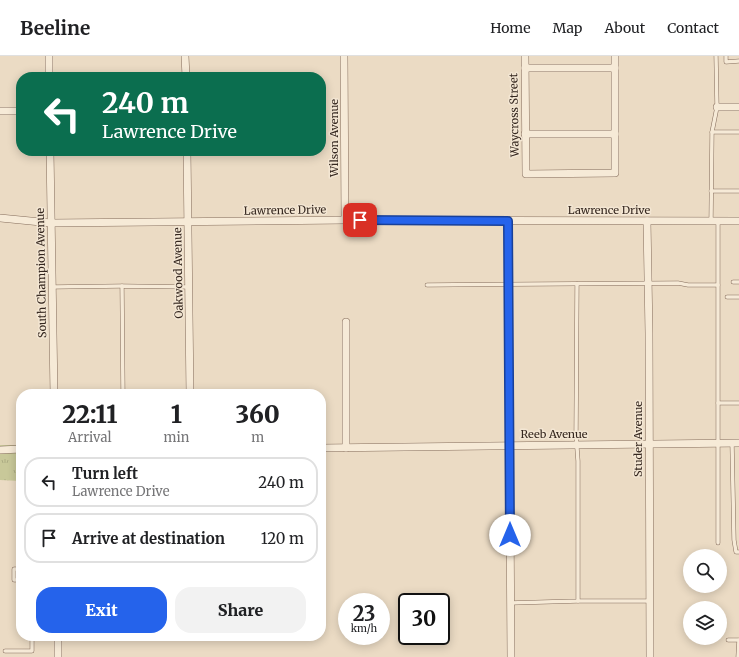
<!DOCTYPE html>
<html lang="en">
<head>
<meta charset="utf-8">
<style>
  :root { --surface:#fff; --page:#f2f2f2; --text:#202124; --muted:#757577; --line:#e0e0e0; --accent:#2563eb }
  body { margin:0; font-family:Merriweather,serif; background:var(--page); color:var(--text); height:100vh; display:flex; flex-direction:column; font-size:15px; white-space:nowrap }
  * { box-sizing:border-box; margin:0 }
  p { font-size:13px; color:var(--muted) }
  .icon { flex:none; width:22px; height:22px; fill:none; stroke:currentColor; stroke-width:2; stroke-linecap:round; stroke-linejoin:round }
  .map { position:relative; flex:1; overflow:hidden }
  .panel { position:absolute; left:16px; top:333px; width:310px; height:252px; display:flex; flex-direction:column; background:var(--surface); border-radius:16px; box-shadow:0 2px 10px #0003 }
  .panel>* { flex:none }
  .guide { position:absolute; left:16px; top:16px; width:310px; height:84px; border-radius:16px; box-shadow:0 2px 10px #0003; background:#0b6e4f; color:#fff; overflow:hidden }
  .buttons { position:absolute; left:683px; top:493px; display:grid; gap:8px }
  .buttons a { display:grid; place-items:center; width:44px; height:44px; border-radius:50%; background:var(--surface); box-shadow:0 2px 10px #0003; font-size:20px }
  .speed { position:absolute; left:338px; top:537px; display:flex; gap:8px; font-size:20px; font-weight:700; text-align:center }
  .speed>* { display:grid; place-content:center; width:52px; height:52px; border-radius:50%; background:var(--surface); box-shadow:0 2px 10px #0003; line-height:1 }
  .speed small { font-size:10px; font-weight:400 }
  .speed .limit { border:2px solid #111; border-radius:6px; background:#fff; color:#111 }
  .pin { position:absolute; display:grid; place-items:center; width:34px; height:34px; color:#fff; margin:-17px; border-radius:8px; box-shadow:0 2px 6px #0006 }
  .me { position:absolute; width:44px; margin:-22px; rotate:0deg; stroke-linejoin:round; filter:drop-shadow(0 0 3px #0008) }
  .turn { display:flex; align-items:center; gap:14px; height:84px; padding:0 20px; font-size:18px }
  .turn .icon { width:52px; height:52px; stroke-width:2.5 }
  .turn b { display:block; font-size:28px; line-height:34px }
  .eta { display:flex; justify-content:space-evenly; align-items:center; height:68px; text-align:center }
  .eta b { font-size:24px; font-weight:800; line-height:28px }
  .action { display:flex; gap:8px; margin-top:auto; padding:8px 20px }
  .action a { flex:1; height:46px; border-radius:16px; background:var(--accent); color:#fff; font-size:16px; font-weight:800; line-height:46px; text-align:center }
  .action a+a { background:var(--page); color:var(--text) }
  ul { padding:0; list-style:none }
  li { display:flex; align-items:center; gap:12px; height:50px; margin:0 8px 6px; padding:0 12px; border:2px solid var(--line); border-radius:16px }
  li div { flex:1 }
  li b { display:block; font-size:15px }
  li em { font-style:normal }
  header { display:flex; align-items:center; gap:24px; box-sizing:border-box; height:56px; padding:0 20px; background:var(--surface); border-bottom:1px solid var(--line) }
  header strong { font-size:19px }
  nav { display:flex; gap:22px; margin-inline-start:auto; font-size:14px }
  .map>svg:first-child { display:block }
</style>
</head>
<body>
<header>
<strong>Beeline</strong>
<nav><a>Home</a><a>Map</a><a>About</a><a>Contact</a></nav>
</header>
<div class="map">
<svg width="739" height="601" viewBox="0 0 739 601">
  <defs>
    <pattern id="grass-tufts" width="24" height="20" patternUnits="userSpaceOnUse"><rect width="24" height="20" fill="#c8c899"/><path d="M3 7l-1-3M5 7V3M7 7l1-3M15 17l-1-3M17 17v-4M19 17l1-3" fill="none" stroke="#acac83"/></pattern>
  </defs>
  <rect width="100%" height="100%" fill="#ebdbc4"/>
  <polygon fill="url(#grass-tufts)" points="0,389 21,389 21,425 0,424"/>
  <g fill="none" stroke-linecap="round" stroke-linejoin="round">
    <defs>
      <g id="service">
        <polyline points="726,0 726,6 739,5"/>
        <polyline points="712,76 717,51 716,0"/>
        <polyline points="711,135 739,135"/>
        <polyline points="711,165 712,76 739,76"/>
        <polyline points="718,165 718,487"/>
        <polyline points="733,226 739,226"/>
        <polyline points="427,229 678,227 688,229 718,229"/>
        <polyline points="52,231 122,230"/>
        <polyline points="727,241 739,241"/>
        <polyline points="123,338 122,230 189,231"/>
        <polyline points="718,347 739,347"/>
        <polyline points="732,387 734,484 736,496 739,496"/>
        <polyline points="21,513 14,513 14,524 21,524"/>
        <polyline points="578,545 650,545"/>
        <polyline points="510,547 578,545 578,405 576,379 577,228"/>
        <polyline points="728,584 738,584"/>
        <polyline points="5,595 32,595 32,580"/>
        <polyline points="738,601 739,584"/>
      </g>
      <g id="minor">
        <polyline points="49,0 49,21"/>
        <polyline points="185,0 186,21"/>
        <polyline points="344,0 345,164"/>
        <polyline points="525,0 526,118 615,117 615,0"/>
        <polyline points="525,12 615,12"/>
        <polyline points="717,51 739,51"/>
        <polyline points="0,55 21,55"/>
        <polyline points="525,78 615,78"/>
        <polyline points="50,95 54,338"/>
        <polyline points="187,95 190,338"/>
        <polyline points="0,162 51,167 345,164 739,165"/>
        <polyline points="508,165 511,601"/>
        <polyline points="647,165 649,277 650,601"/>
        <polyline points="346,266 346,392"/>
        <polyline points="321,392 739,387"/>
        <polyline points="0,394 21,393"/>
        <polyline points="58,580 58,601"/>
      </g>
    </defs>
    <use href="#service" stroke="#856d5c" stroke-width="4.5"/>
    <use href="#minor" stroke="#856d5c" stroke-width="8"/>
    <use href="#service" stroke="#f6ead7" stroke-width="3.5"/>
    <use href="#minor" stroke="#f6ead7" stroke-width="7"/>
  </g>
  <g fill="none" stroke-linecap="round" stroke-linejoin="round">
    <defs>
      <polyline id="route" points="360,164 508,165 510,479"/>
    </defs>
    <use href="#route" stroke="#184099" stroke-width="10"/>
    <use href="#route" stroke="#2563eb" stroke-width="7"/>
  </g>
  <g text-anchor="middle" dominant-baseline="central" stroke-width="3" stroke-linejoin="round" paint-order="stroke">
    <g font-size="11" fill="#35271f" stroke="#f3e6d3">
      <text transform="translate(514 59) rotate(-91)">Waycross Street</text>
      <text transform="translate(334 82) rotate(-90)">Wilson Avenue</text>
      <text transform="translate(285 154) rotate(-1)">Lawrence Drive</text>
      <text x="609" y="154">Lawrence Drive</text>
      <text transform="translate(41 217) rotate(-91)">South Champion Avenue</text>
      <text transform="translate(178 217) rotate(-91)">Oakwood Avenue</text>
      <text x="554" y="378">Reeb Avenue</text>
      <text transform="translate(638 383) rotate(-90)">Studer Avenue</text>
    </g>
  </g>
</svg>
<div class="buttons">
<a><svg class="icon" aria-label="search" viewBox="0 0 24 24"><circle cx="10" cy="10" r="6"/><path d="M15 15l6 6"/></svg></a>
<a><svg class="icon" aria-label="layers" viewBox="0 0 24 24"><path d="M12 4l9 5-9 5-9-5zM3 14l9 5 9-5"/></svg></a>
</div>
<div class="speed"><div>23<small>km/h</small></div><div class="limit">30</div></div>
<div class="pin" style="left:360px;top:164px;background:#d93025"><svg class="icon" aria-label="arrive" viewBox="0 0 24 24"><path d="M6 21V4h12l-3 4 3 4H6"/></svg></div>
<svg class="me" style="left:510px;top:479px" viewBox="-20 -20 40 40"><circle r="19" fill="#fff"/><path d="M0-13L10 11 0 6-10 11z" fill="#2563eb"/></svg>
<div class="guide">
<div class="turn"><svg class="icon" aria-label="left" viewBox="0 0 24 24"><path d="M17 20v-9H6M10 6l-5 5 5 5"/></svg><div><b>240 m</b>Lawrence Drive</div></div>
</div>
<section class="panel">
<div class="eta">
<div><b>22:11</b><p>Arrival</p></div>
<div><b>1</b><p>min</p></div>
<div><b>360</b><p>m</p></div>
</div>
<ul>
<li><svg class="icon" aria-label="left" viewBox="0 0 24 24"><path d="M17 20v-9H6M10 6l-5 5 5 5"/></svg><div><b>Turn left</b><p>Lawrence Drive</p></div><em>240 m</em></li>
<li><svg class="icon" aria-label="arrive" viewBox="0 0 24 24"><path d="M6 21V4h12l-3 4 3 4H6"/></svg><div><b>Arrive at destination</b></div><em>120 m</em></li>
</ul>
<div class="action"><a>Exit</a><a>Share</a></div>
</section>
</div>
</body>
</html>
